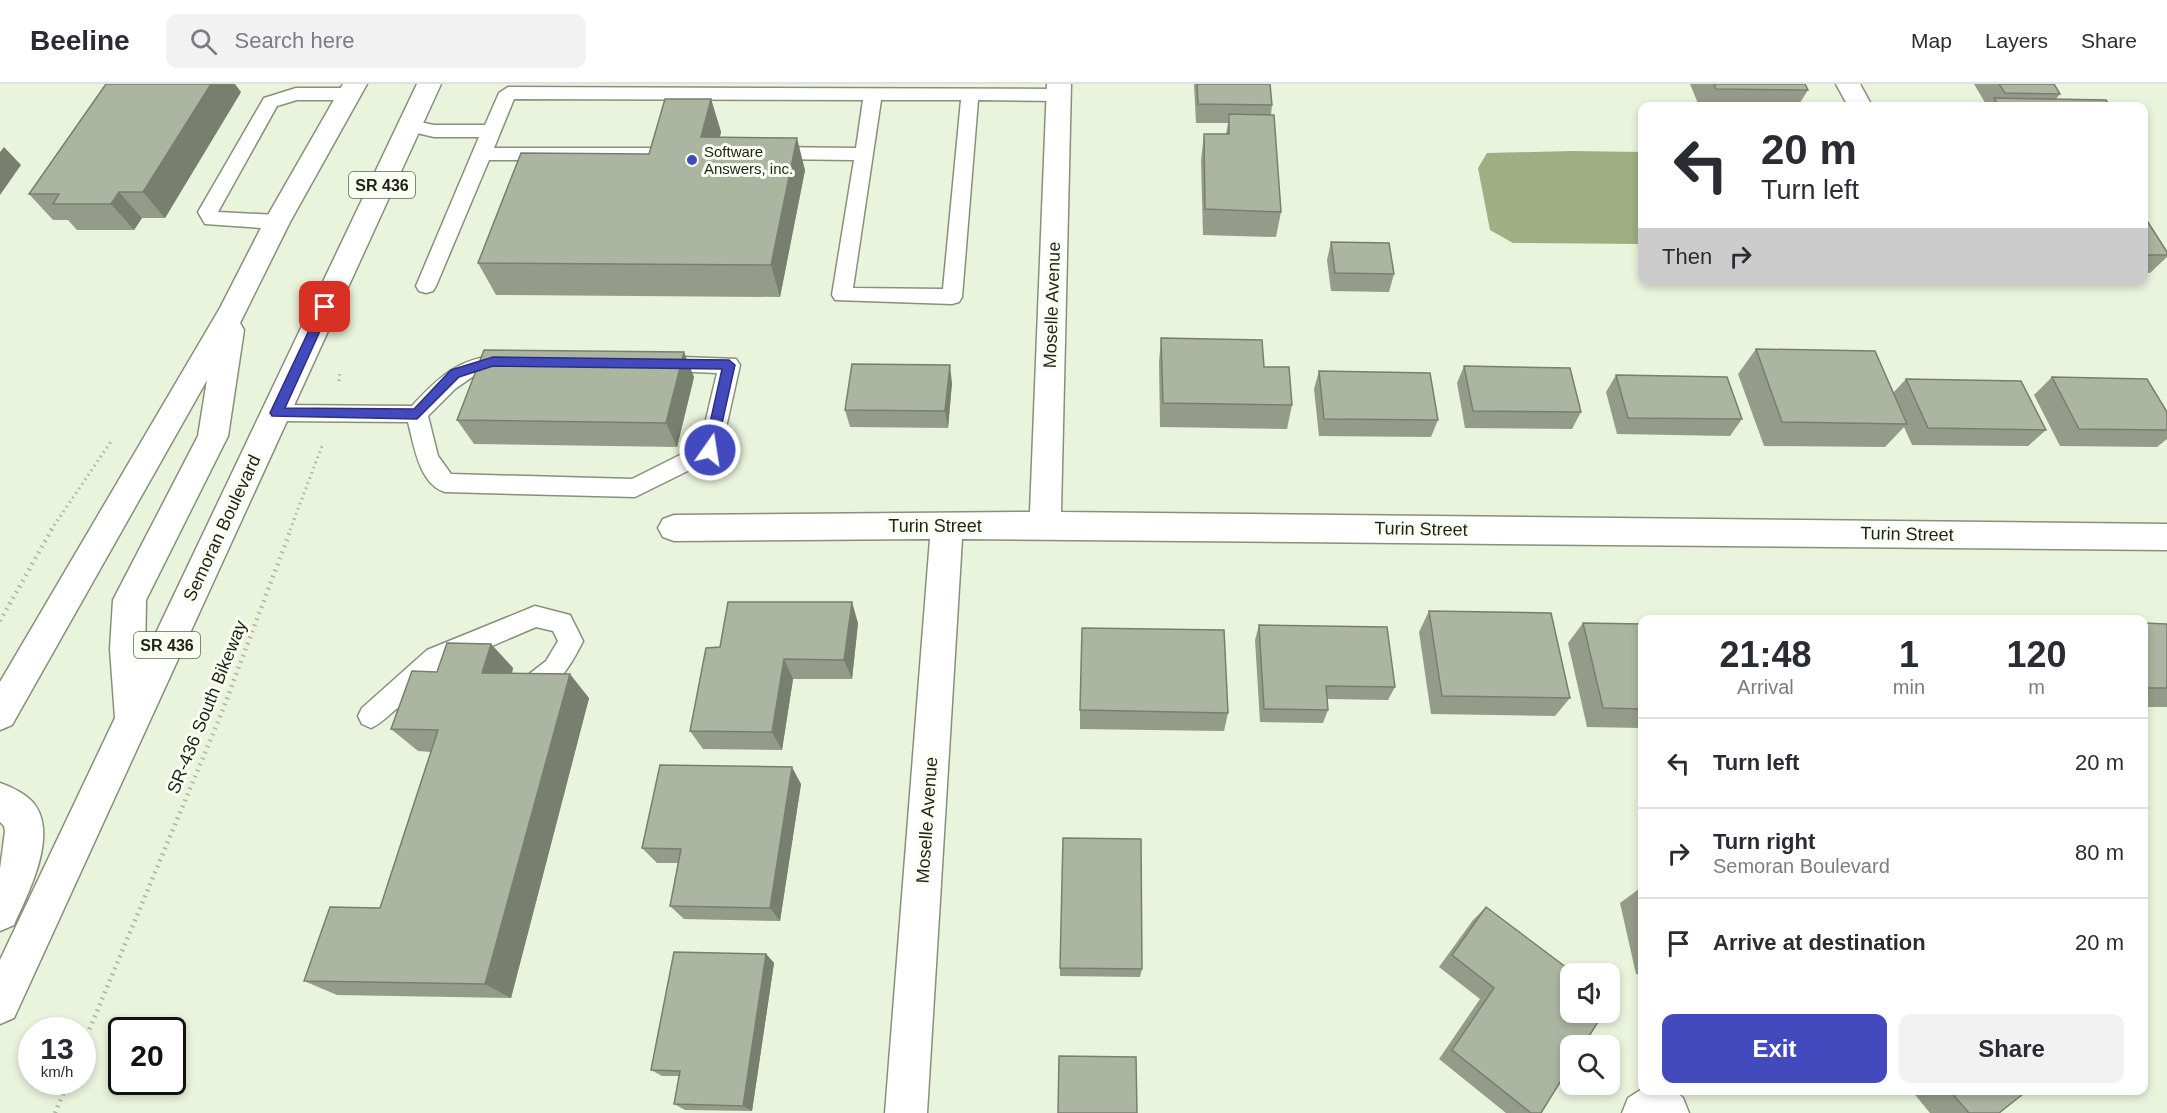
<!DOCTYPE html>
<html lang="en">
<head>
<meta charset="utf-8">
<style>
  :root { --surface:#fff; --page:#f2f2f3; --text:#2b2b33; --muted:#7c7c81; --line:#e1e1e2; --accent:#434abe }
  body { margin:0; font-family:Helvetica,sans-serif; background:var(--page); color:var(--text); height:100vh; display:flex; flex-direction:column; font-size:22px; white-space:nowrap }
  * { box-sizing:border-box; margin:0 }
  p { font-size:20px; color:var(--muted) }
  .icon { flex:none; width:33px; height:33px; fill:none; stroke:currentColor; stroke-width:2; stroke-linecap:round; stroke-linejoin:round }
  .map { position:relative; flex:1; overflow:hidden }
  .side { position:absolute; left:1638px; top:531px; width:510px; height:480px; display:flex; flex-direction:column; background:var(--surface); border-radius:12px; box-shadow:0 3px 9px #0003 }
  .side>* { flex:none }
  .top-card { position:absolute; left:1638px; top:18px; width:510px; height:183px; border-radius:12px; box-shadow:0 3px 9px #0003; background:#fff; color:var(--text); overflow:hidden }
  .tools { position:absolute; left:1560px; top:879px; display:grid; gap:12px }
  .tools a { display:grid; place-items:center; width:60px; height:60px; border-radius:12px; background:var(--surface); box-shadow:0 3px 9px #0003; font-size:30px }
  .speed { position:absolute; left:18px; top:933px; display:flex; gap:12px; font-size:30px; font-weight:700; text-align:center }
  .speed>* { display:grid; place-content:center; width:78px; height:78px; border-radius:50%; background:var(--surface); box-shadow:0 3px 9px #0003; line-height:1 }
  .speed small { font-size:15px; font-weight:400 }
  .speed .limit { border:3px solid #111; border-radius:9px; background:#fff; color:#111 }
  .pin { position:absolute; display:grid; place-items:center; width:51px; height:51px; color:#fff; margin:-26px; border-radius:12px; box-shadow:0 3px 9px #0006 }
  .me { position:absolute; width:66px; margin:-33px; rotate:13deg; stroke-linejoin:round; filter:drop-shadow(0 0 4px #0008) }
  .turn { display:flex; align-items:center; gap:21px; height:126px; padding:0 24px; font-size:27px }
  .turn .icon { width:78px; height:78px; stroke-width:2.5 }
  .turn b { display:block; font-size:42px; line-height:51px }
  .then { display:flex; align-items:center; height:57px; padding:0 24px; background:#0003; gap:12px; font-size:22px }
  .eta { display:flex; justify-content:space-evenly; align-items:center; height:102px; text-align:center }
  .eta b { font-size:36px; font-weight:600; line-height:42px }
  .cta { display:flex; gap:12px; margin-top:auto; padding:12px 24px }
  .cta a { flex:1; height:69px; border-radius:12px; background:var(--accent); color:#fff; font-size:24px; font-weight:600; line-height:69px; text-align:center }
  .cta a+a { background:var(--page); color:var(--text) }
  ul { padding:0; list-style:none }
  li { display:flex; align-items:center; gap:18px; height:90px; padding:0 24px; border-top:2px solid var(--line) }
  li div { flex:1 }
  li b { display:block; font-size:22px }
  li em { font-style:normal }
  header { display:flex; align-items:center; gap:36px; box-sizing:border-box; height:84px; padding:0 30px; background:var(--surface); border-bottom:2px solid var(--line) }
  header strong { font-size:28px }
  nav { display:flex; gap:33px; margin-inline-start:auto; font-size:21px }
  .search { width:420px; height:54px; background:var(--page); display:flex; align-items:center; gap:15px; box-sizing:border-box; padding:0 21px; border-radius:12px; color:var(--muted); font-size:22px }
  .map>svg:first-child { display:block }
</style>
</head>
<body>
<header>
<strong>Beeline</strong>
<div class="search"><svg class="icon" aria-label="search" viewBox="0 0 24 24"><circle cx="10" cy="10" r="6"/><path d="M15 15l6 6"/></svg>Search here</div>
<nav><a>Map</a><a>Layers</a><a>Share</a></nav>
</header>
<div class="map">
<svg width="2167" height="1029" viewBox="0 0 2167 1029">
  <rect width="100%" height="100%" fill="#eaf3dc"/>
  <polygon fill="#9faf83" points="1572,67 1642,68 1642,160 1513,159 1490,146 1478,84 1487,69"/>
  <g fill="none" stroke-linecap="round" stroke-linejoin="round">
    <defs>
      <g id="service">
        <path d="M 508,3 L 1059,5 L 1068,11 L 1059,17 L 978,16 L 962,213 L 959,218 L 952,220 L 835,216 L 832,211 L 854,76 L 768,75 L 761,73 L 759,69 L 761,65 L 768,63 L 856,64 L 863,16 L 514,15 L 494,64 L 672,64 L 679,66 L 681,70 L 679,74 L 672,76 L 489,76 L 436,202 L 433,207 L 426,209 L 419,207 L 416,202 L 479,53 L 434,53 L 404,46 L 401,42 L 410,36 L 434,41 L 485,41 L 499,9 ZM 881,16 L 961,16 L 943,205 L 853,204 Z"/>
        <polygon points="296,4 350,4 359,10 350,16 297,16 277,22 218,128 277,131 284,133 287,138 284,143 277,145 205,140 198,128 264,14"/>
        <path d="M 510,270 L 517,272 L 521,278 L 517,284 L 475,291 L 455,305 L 428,332 L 438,372 L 451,390 L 632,395 L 700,361 L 717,289 L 649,286 L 645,280 L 649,274 L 656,272 L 736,275 L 740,281 L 721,366 L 718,372 L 635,413 L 445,408 C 419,400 414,361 408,338 L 277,337 L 269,335 L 266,329 L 269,323 L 277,321 L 412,322 C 443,288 463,272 510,270 Z"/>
        <path d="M 535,522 L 570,531 L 583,557 C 570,584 553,609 524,620 L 515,617 L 511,609 L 515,601 L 546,577 L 558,557 L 553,547 L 536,543 L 445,582 L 431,595 L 446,598 L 450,606 L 446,614 C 434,619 418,613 407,618 C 394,624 385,638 371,644 L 362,640 L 358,632 L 362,624 L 427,566 Z"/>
      </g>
      <g id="minor">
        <polygon points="1047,0 1071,0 1061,428 2167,440 2167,466 962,455 927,1029 885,1029 930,455 674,457 663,453 658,444 663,435 674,431 1030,428"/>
        <polygon points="1836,0 1860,0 1872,22 1848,22"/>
        <polygon points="1642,1005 1675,1006 1683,1014 1689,1029 1622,1029 1628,1014"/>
      </g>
      <g id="primary">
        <polygon points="343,0 367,0 290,138 240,239 244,246 228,352 146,516 145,572 417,0 441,0 14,934 0,940 0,876 115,634 110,565 113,516 198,352 207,296 12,641 0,646 0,598 220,224 264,138"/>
        <path d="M 0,699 C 12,703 28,711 35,721 C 58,753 27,812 14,841 L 0,847 L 0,785 L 5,747 L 4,742 L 0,738 Z"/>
      </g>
    </defs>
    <use href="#service" stroke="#87907b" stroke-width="3"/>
    <use href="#minor" stroke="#87907b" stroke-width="3"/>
    <use href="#primary" stroke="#87907b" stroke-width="3"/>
    <g stroke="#acb3a0" stroke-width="3" stroke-dasharray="1.5 4" stroke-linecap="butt">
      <polyline points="339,297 340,288"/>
      <polyline points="51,446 112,356"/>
      <polyline points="290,446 322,362"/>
    </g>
    <g stroke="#acb3a0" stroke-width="4.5" stroke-dasharray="1.5 5" stroke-linecap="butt">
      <polyline points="0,537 52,445"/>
      <polyline points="82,963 220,633 291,445"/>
      <polyline points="55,1029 68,998"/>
    </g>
    <use href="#service" fill="#fff" fill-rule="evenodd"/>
    <use href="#minor" fill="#fff" fill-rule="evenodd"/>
    <use href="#primary" fill="#fff" fill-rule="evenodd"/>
  </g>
  <g fill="#949c89">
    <polygon points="1194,0 1270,0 1272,21 1271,31 1281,128 1276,153 1203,151 1201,76 1204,50 1226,50 1228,39 1196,39"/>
    <polygon points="1690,0 1805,0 1808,6 1798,22 1699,22"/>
    <polygon points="1974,0 2054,0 2060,10 2056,15 2110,22 1987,22"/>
    <polygon points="241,8 165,134 142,134 134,146 77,146 68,136 53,136 29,110"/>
    <polygon points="711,15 721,48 720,53 805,86 780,213 496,211 478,179 649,70"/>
    <polygon points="2144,132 2167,168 2167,173 2150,189 2144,189"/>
    <polygon points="1331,158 1394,190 1389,208 1331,207 1327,176"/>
    <polygon points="1161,254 1264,283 1292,321 1287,345 1160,343 1159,279"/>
    <polygon points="1756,265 1893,309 1906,295 2046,346 2028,362 1912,361 1904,343 1885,363 1764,362 1738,290"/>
    <polygon points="1464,282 1581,328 1572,345 1465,344 1457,299"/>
    <polygon points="1319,287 1438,336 1431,353 1319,352 1314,305"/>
    <polygon points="1616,291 1742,335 1730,352 1617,350 1606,308"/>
    <polygon points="694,293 677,363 474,360 457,336"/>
    <polygon points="2052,293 2167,328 2167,355 2157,363 2060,362 2034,311"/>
    <polygon points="952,299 948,344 850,343 845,326"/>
    <polygon points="1429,527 1570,614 1555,632 1431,630 1419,548"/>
    <polygon points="858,539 852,595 793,595 782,666 703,665 690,647 720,563"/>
    <polygon points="1583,539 1642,540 1642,644 1587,643 1568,559"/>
    <polygon points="2144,539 2167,540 2167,623 2144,623"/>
    <polygon points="1259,541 1395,603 1388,616 1327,615 1328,626 1323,639 1260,638 1255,556"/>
    <polygon points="491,560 513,584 512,590 589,614 511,914 337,911 304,897 380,824 431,668 418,667 391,645 437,588"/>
    <polygon points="1080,626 1228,629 1224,647 1080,645"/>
    <polygon points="801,700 780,837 684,835 670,822 678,779 657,779 642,764"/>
    <polygon points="1639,805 1642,805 1642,891 1636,890 1620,819"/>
    <polygon points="1486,823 1541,1029 1506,1029 1439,975 1480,915 1439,883 1473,836"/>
    <polygon points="766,870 774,879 752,1027 685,1026 674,1020 679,992 662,992 651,986"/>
    <polygon points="1060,884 1142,885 1140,893 1060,892"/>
    <polygon points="1911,1006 2028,1006 1999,1029 1930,1029"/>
  </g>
  <g fill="#787f6f">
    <polygon points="211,0 235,0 241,8 165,134 143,108"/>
    <polygon points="711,15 721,48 711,86 701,53"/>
    <polygon points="797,54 805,86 780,213 771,181"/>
    <polygon points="4,63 21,81 0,111 0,68"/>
    <polygon points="119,108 142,134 134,146 111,120"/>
    <polygon points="684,268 694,293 677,363 666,339"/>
    <polygon points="950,281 952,299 948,344 945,327"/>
    <polygon points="852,518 858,539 852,595 844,576"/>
    <polygon points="491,560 513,584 505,613 482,589"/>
    <polygon points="784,575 793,595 782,666 772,648"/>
    <polygon points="570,590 589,614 511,914 485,900"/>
    <polygon points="792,683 801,700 780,837 770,824"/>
    <polygon points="766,870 774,879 752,1027 743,1022"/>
  </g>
  <g fill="#acb59f" stroke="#787f6f" stroke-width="1.5">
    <polygon points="106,0 211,0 143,108 119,108 111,120 53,120 59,110 29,110"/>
    <polygon points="1197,0 1270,0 1272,21 1198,20"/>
    <polygon points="1714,0 1805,0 1808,6 1716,5"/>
    <polygon points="1999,0 2054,0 2060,10 2005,9"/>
    <polygon points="1994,14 2106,16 2110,22 1999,22"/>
    <polygon points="665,15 711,15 701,53 797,54 771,181 478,179 521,69 649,70"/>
    <polygon points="1229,30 1274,31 1281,128 1205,125 1204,50 1229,50"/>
    <polygon points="2144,132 2167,168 2167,171 2144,171"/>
    <polygon points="1331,158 1389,159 1394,190 1335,189"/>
    <polygon points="1161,254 1262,256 1264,283 1289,283 1292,321 1163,319"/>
    <polygon points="1756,265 1875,267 1907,340 1782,338"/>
    <polygon points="484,266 684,268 666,339 457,336"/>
    <polygon points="852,280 950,281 945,327 845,326"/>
    <polygon points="1464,282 1570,284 1581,328 1473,327"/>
    <polygon points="1319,287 1430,289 1438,336 1324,335"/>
    <polygon points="1616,291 1727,293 1742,335 1628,334"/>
    <polygon points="2052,293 2147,295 2167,328 2167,346 2079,345"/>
    <polygon points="1906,295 2021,297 2046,346 1928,344"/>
    <polygon points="728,518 852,518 844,576 784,575 772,648 690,647 706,564 720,563"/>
    <polygon points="1429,527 1551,529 1570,614 1442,612"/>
    <polygon points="1583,539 1642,540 1642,625 1603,624"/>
    <polygon points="2144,539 2167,540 2167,604 2144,604"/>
    <polygon points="1259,541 1387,543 1395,603 1326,602 1328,626 1264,625"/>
    <polygon points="1082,544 1224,546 1228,629 1080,626"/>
    <polygon points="447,559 491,560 482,589 570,590 485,900 304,897 330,823 380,824 438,646 391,645 412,587 437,588"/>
    <polygon points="660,681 792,683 770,824 670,822 681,765 642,764"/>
    <polygon points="1063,754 1141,755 1142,885 1060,884"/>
    <polygon points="1639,805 1642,805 1642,822"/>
    <polygon points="1486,823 1575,890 1570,890 1570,928 1604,928 1583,962 1570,962 1570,982 1541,1029 1531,1029 1452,966 1494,904 1452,871"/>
    <polygon points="674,868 766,870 743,1022 674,1020 680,987 651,986"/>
    <polygon points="1059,972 1136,973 1137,1029 1058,1029"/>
    <polygon points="1949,1006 2028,1006 1999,1029 1969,1029"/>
  </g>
  <polygon fill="#434abe" stroke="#2c307c" stroke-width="1.5" points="325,219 331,223 285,324 414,325 451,286 493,273 729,276 735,281 716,366 710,371 704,366 722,285 493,282 459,293 417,335 272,332 270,329 320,223"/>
  <circle fill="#434abe" stroke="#f9fff1" stroke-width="2" cx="692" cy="76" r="6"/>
  <g text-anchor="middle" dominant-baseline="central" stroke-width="6" stroke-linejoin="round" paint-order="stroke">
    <g font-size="15" fill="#1f221a" stroke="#f9fff1" text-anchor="start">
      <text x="704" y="67">Software<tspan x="704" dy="17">Answers, inc.</tspan></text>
    </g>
    <g fill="#f9fff1" stroke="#60645a" stroke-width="1.5">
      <rect x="349" y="88" width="66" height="26" rx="4.5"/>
      <rect x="134" y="548" width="66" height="26" rx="4.5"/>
    </g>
    <g font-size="16" font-weight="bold" fill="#1f221a">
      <text x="382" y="101">SR 436</text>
      <text x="167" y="561">SR 436</text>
    </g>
    <g font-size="18" fill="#1f221a" stroke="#f9fff1">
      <text transform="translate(1052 221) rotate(-88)">Moselle Avenue</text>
      <text x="935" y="442">Turin Street</text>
      <text transform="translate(222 444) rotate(-65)">Semoran Boulevard</text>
      <text transform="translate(1421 445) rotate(1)">Turin Street</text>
      <text transform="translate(1907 450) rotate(1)">Turin Street</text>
      <text transform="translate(207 623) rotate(-68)">SR-436 South Bikeway</text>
      <text transform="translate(927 736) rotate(-86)">Moselle Avenue</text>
    </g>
  </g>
</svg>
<div class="tools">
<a><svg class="icon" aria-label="sound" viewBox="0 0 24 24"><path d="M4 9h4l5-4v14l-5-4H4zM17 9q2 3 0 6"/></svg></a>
<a><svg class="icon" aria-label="search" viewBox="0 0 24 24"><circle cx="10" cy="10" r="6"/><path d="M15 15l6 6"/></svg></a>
</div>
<div class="speed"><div>13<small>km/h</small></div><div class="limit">20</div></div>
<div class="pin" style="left:325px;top:223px;background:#d93025"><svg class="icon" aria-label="arrive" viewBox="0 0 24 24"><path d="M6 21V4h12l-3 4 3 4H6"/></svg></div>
<svg class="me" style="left:710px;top:366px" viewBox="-20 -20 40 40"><circle r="17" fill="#434abe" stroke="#fff" stroke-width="3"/><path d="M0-11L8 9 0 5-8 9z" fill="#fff"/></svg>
<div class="top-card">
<div class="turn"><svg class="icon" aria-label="left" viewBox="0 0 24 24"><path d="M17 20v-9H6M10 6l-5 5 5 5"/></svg><div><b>20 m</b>Turn left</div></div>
<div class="then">Then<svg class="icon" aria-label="right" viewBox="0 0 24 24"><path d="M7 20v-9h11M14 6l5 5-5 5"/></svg></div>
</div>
<section class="side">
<div class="eta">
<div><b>21:48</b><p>Arrival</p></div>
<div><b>1</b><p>min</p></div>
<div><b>120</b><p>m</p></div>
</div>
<ul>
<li><svg class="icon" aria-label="left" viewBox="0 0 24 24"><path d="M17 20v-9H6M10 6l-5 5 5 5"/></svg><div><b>Turn left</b></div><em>20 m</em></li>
<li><svg class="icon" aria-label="right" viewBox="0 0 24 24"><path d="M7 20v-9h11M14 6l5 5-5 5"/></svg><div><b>Turn right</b><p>Semoran Boulevard</p></div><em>80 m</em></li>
<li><svg class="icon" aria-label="arrive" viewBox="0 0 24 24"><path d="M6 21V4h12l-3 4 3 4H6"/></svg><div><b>Arrive at destination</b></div><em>20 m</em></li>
</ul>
<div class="cta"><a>Exit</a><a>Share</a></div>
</section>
</div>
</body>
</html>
